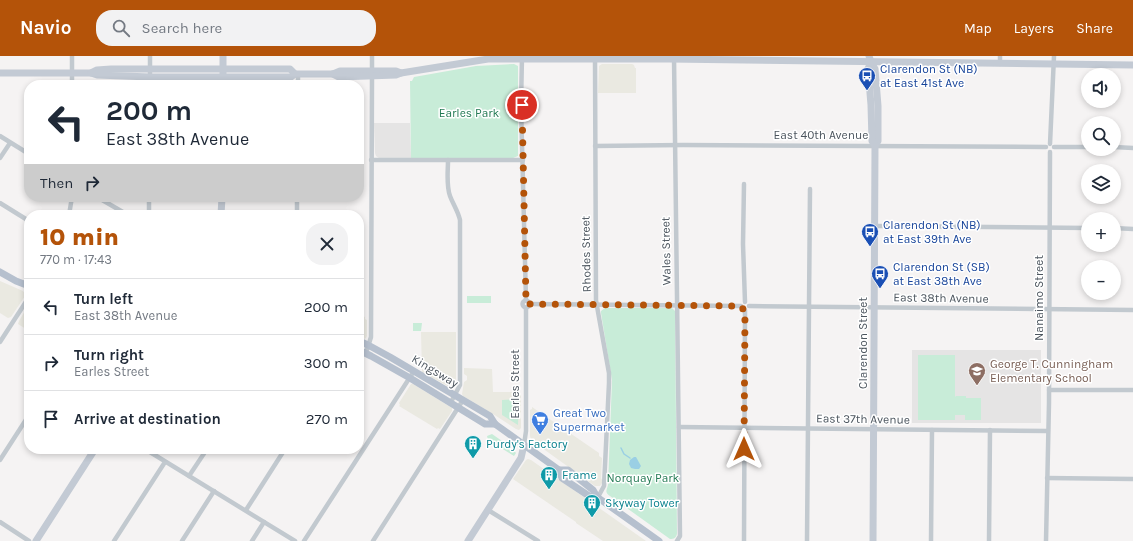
<!DOCTYPE html>
<html lang="en">
<head>
<meta charset="utf-8">
<style>
  :root { --surface:#fff; --page:#f2f2f3; --text:#1f2937; --muted:#747a83; --line:#e0e1e3; --accent:#b45309 }
  body { margin:0; font-family:Karla,sans-serif; background:var(--page); color:var(--text); height:100vh; display:flex; flex-direction:column; font-size:15px; white-space:nowrap }
  * { box-sizing:border-box; margin:0 }
  p { font-size:13px; color:var(--muted) }
  .icon { flex:none; width:22px; height:22px; fill:none; stroke:currentColor; stroke-width:2; stroke-linecap:round; stroke-linejoin:round }
  .map { position:relative; flex:1; overflow:hidden }
  .side { position:absolute; left:24px; top:154px; width:340px; height:244px; display:flex; flex-direction:column; background:var(--surface); border-radius:16px; box-shadow:0 2px 6px #0003 }
  .side>* { flex:none }
  .top-card { position:absolute; left:24px; top:24px; width:340px; height:122px; border-radius:16px; box-shadow:0 2px 6px #0003; background:#fff; color:var(--text); overflow:hidden }
  .fabs { position:absolute; left:1081px; top:12px; display:grid; gap:8px }
  .fabs a { display:grid; place-items:center; width:40px; height:40px; border-radius:50%; background:var(--surface); box-shadow:0 2px 6px #0003; font-size:20px }
  .pin { position:absolute; display:grid; place-items:center; width:34px; height:34px; color:#fff; margin:-17px; border:2px solid #fff; border-radius:50%; box-shadow:0 1px 4px #0007 }
  .me { position:absolute; width:44px; margin:-22px; rotate:0deg; stroke-linejoin:round; filter:drop-shadow(0 0 3px #0008) }
  .turn { display:flex; align-items:center; gap:14px; height:84px; padding:0 16px; font-size:18px }
  .turn .icon { width:52px; height:52px; stroke-width:2.5 }
  .turn b { display:block; font-size:28px; line-height:34px }
  .then { display:flex; align-items:center; height:38px; padding:0 16px; background:#0003; gap:8px; font-size:15px }
  .round { display:grid; place-items:center; flex:none; width:42px; height:42px; border-radius:16px; background:var(--page) }
  .headline { display:flex; align-items:center; justify-content:space-between; height:68px; padding:0 16px }
  h1 { font-size:24px; font-weight:800; line-height:30px; color:var(--accent) }
  ul { padding:0; list-style:none }
  li { display:flex; align-items:center; gap:12px; height:56px; padding:0 16px; border-top:1px solid var(--line) }
  li div { flex:1 }
  li b { display:block; font-size:15px }
  li em { font-style:normal }
  header { display:flex; align-items:center; gap:24px; box-sizing:border-box; height:56px; padding:0 20px; background:var(--accent); color:#fff }
  header strong { font-size:19px }
  nav { display:flex; gap:22px; margin-inline-start:auto; font-size:14px }
  .search { width:280px; height:36px; background:var(--page); display:flex; align-items:center; gap:10px; box-sizing:border-box; padding:0 14px; border-radius:16px; color:var(--muted); font-size:15px }
  .map>svg:first-child { display:block }
</style>
</head>
<body>
<header>
<strong>Navio</strong>
<div class="search"><svg class="icon" aria-label="search" viewBox="0 0 24 24"><circle cx="10" cy="10" r="6"/><path d="M15 15l6 6"/></svg>Search here</div>
<nav><a>Map</a><a>Layers</a><a>Share</a></nav>
</header>
<div class="map">
<svg width="1133" height="485" viewBox="0 0 1133 485">
  <rect width="100%" height="100%" fill="#f5f3f3"/>
  <g fill="#eae9e1">
    <polygon points="602,8 632,8 634,9 635,12 636,12 636,37 598,37 599,12 599,10"/>
    <polygon points="0,225 23,235 25,238 25,240 11,261 8,262 0,257"/>
    <polygon points="29,248 29,275 18,268 19,265"/>
    <polygon points="359,258 365,261 365,263 367,264 367,280 366,282 364,283 359,281"/>
    <polygon points="421,276 456,276 456,329 454,332 451,332 422,316"/>
    <polygon points="464,312 492,313 493,336 518,336 518,338 521,339 521,372 519,374 516,373 493,358 463,340 462,338 464,326 467,324 467,320 464,318"/>
    <polygon points="411,328 413,328 452,352 452,355 440,373 438,372 437,373 399,350 400,349 399,347"/>
    <polygon points="532,351 599,397 599,400 602,402 601,422 602,424 602,427 600,430 595,430 531,384 530,380 530,354 532,353"/>
    <polygon points="528,403 531,404 646,485 603,485 576,467 576,466 513,423 526,404"/>
  </g>
  <g fill="#e5e4e4">
    <polygon points="374,67 410,67 411,102 379,102 376,100 375,97"/>
    <rect x="912" y="294" width="129" height="73"/>
  </g>
  <g fill="#c8ecd8">
    <polygon points="514,8 518,10 518,100 513,102 411,102 410,25 412,25 414,21 476,10"/>
    <rect x="467" y="240" width="24" height="7"/>
    <path d="M 605,252 L 672,252 L 675,255 L 677,478 C 676,482 674,483 670,483 L 610,440 C 604,436 607,434 608,429 L 612,324 L 601,257 L 601,255 Z"/>
    <polygon points="413,267 422,267 421,275 413,275"/>
    <polygon points="918,299 955,299 955,341 956,340 966,340 966,342 981,342 981,364 965,364 965,359 955,359 955,364 918,364"/>
    <polygon points="519,343 518,369 502,359 502,344"/>
    <polygon points="492,378 512,392 516,397 514,400 488,384 487,380"/>
  </g>
  <polygon fill="#9acfe4" points="634,401 636,401 641,410 639,413 635,413 631,412 629,408 630,404"/>
  <g fill="none" stroke-linecap="round" stroke-linejoin="round">
    <polyline stroke="#9acfe4" stroke-width="1.5" points="621,392 624,398 630,402"/>
    <g stroke="#c2c9cf" stroke-width="4.5">
      <polyline points="72,0 72,29"/>
      <polyline points="522,0 521,49 526,245"/>
      <polyline points="674,1 680,480 677,485"/>
      <polyline points="595,2 596,244 598,256 609,317 609,327 604,430 598,441"/>
      <polyline points="1000,8 1000,0"/>
      <polyline points="372,15 372,0"/>
      <polyline points="150,29 150,0"/>
      <polyline points="298,29 298,18"/>
      <polyline points="0,80 29,98"/>
      <polyline points="1050,88 1054,0"/>
      <polyline points="595,90 683,89 1046,91"/>
      <polyline points="1054,91 1088,91"/>
      <polyline points="1114,91 1133,92"/>
      <polyline points="0,102 10,87"/>
      <polyline points="371,104 523,104"/>
      <path d="M 448,104 C 448,116 446,129 450,140 C 453,148 458,155 460,164 L 460,329 L 451,346"/>
      <polyline points="744,128 743,188 745,246"/>
      <polyline points="97,141 128,159"/>
      <polyline points="0,147 29,165"/>
      <polyline points="69,159 72,141"/>
      <polyline points="149,159 149,141"/>
      <polyline points="297,159 297,141"/>
      <polyline points="875,170 1088,172"/>
      <polyline points="1114,172 1133,173"/>
      <circle cx="526" cy="248" r="3.5"/>
      <polyline points="529,248 741,250"/>
      <polyline points="749,250 1133,254"/>
      <polyline points="0,286 29,241"/>
      <polyline points="366,297 371,281 372,21"/>
      <polyline points="1049,334 1133,334"/>
      <polyline points="679,371 1048,375"/>
      <polyline points="524,389 526,375 526,252"/>
      <polyline points="145,393 295,485"/>
      <polyline points="0,404 29,359"/>
      <polyline points="189,420 207,393"/>
      <polyline points="1047,422 1133,423"/>
      <polyline points="246,454 285,393"/>
      <polyline points="488,454 538,485"/>
      <polyline points="0,466 29,485"/>
      <polyline points="114,485 165,406"/>
      <polyline points="182,485 214,435"/>
      <polyline points="252,485 264,466"/>
      <polyline points="304,485 414,315"/>
      <polyline points="373,485 463,344"/>
      <polyline points="744,485 745,254"/>
      <polyline points="807,485 810,133"/>
      <polyline points="931,485 932,374"/>
      <polyline points="989,485 990,374"/>
      <polyline points="1046,485 1049,347 1050,96"/>
    </g>
    <g stroke="#c3cad4" stroke-width="7">
      <polyline points="869,0 871,6 875,13 878,50 878,85 875,90 873,485"/>
      <polyline points="871,6 868,13 871,49 872,85 875,90"/>
      <polyline points="0,17 91,17 97,14 111,13 290,13 295,18"/>
      <polyline points="91,17 97,19 150,21 291,21 295,18 333,18 340,15 396,15 401,17"/>
      <polyline points="333,18 339,21 396,19 401,17 488,3 669,3 1133,9"/>
      <polyline points="223,29 223,0"/>
      <polyline points="221,159 222,141"/>
      <polyline points="36,485 95,393"/>
      <polyline points="468,485 521,402 524,389"/>
    </g>
    <g stroke="#b6c0ce" stroke-width="7">
      <polyline points="0,216 16,225 29,230"/>
      <polyline points="359,285 368,289 390,301 490,360 495,368 559,414 568,414 593,434 597,441 659,485"/>
      <polyline points="359,294 371,300 410,322 485,368 495,368"/>
      <polyline points="559,414 562,422 589,440 597,441"/>
    </g>
  </g>
  <g fill="none" stroke-linecap="round" stroke-linejoin="round">
    <polyline stroke="#b45309" stroke-width="7" stroke-dasharray="0 12.6" points="522,49 526,245 528,246 529,248 741,250 743,253 745,254 745,256 744,393"/>
  </g>
  <defs>
    <symbol id="bus-pin" viewBox="-11 -11 22 30"><path d="M0 17L-7.5 6A9.5 9.5 0 1 1 7.5 6Z" fill="#1a4fb4" stroke="#fff"/><path d="M-5-6H5V4H4V6H2V4H-2V6H-4V4H-5ZM-3.5-4V0h7V-4ZM-3.5 1.2v1.5H-2V1.2ZM2 1.2v1.5H3.5V1.2Z" fill="#fff"/></symbol>
    <symbol id="school-pin" viewBox="-11 -11 22 30"><path d="M0 17L-7.5 6A9.5 9.5 0 1 1 7.5 6Z" fill="#8d6e63" stroke="#fff"/><path d="M0-5L7-2L0 1L-7-2ZM-4 1L0 2.5L4 1V4Q0 6-4 4Z" fill="#fff"/></symbol>
    <symbol id="supermarket-pin" viewBox="-11 -11 22 30"><path d="M0 17L-7.5 6A9.5 9.5 0 1 1 7.5 6Z" fill="#3f7fe0" stroke="#fff"/><path d="M-6-5.5h2.5l.6 2H6L4.5 2H-2.5L-4.4-4H-6ZM-1.5 3.2a1.3 1.3 0 1 0 .1 0ZM3 3.2a1.3 1.3 0 1 0 .1 0Z" fill="#fff"/></symbol>
    <symbol id="building-pin" viewBox="-11 -11 22 30"><path d="M0 17L-7.5 6A9.5 9.5 0 1 1 7.5 6Z" fill="#0f9aa8" stroke="#fff"/><path d="M-4-6H4V6H1V3H-1V6H-4ZM-2.5-4.3h1.7v1.8h-1.7ZM.8-4.3h1.7v1.8H.8ZM-2.5-1h1.7V.8h-1.7ZM.8-1h1.7V.8H.8Z" fill="#fff"/></symbol>
  </defs>
  <g fill-rule="evenodd">
    <use href="#bus-pin" x="857" y="10" width="20" height="27"/>
    <use href="#bus-pin" x="860" y="166" width="20" height="27"/>
    <use href="#bus-pin" x="870" y="208" width="20" height="27"/>
    <use href="#school-pin" x="967" y="305" width="20" height="27"/>
    <use href="#supermarket-pin" x="530" y="354" width="20" height="27"/>
    <use href="#building-pin" x="463" y="378" width="20" height="27"/>
    <use href="#building-pin" x="539" y="409" width="20" height="27"/>
    <use href="#building-pin" x="582" y="437" width="20" height="27"/>
  </g>
  <g text-anchor="middle" dominant-baseline="central" stroke-width="3" stroke-linejoin="round" paint-order="stroke">
    <g font-size="12" fill="#164399" stroke="#fff" text-anchor="start">
      <text x="880" y="13">Clarendon St (NB)<tspan x="880" dy="14">at East 41st Ave</tspan></text>
      <text x="883" y="169">Clarendon St (NB)<tspan x="883" dy="14">at East 39th Ave</tspan></text>
      <text x="893" y="211">Clarendon St (SB)<tspan x="893" dy="14">at East 38th Ave</tspan></text>
    </g>
    <g font-size="12" fill="#237a54" stroke="#fff">
      <text x="469" y="57">Earles Park</text>
      <text x="643" y="422">Norquay Park</text>
    </g>
    <g font-size="12" fill="#4c555e" stroke="#fff">
      <text x="821" y="79">East 40th Avenue</text>
      <text transform="translate(666 195) rotate(-91)">Wales Street</text>
      <text transform="translate(586 198) rotate(-91)">Rhodes Street</text>
      <text transform="translate(941 242) rotate(1)">East 38th Avenue</text>
      <text transform="translate(1039 242) rotate(-90)">Nanaimo Street</text>
      <text transform="translate(863 287) rotate(-90)">Clarendon Street</text>
      <text transform="translate(435 315) rotate(31)">Kingsway</text>
      <text transform="translate(515 328) rotate(-90)">Earles Street</text>
      <text transform="translate(863 363) rotate(1)">East 37th Avenue</text>
    </g>
    <g font-size="12" fill="#785e54" stroke="#fff" text-anchor="start">
      <text x="990" y="308">George T. Cunningham<tspan x="990" dy="14">Elementary School</tspan></text>
    </g>
    <g font-size="12" fill="#366cbe" stroke="#fff" text-anchor="start">
      <text x="553" y="357">Great Two<tspan x="553" dy="14">Supermarket</tspan></text>
    </g>
    <g font-size="12" fill="#0d838f" stroke="#fff" text-anchor="start">
      <text x="486" y="388">Purdy's Factory</text>
      <text x="562" y="419">Frame</text>
      <text x="605" y="447">Skyway Tower</text>
    </g>
  </g>
</svg>
<div class="fabs">
<a><svg class="icon" aria-label="sound" viewBox="0 0 24 24"><path d="M4 9h4l5-4v14l-5-4H4zM17 9q2 3 0 6"/></svg></a>
<a><svg class="icon" aria-label="search" viewBox="0 0 24 24"><circle cx="10" cy="10" r="6"/><path d="M15 15l6 6"/></svg></a>
<a><svg class="icon" aria-label="layers" viewBox="0 0 24 24"><path d="M12 4l9 5-9 5-9-5zM3 14l9 5 9-5"/></svg></a>
<a>+</a>
<a>−</a>
</div>
<div class="pin" style="left:522px;top:49px;background:#d93025"><svg class="icon" aria-label="arrive" viewBox="0 0 24 24"><path d="M6 21V4h12l-3 4 3 4H6"/></svg></div>
<svg class="me" style="left:744px;top:393px" viewBox="-20 -20 40 40"><path d="M0-17L14 15 0 8-14 15z" fill="#b45309" stroke="#fff" stroke-width="4"/></svg>
<div class="top-card">
<div class="turn"><svg class="icon" aria-label="left" viewBox="0 0 24 24"><path d="M17 20v-9H6M10 6l-5 5 5 5"/></svg><div><b>200 m</b>East 38th Avenue</div></div>
<div class="then">Then<svg class="icon" aria-label="right" viewBox="0 0 24 24"><path d="M7 20v-9h11M14 6l5 5-5 5"/></svg></div>
</div>
<section class="side">
<div class="headline"><div><h1>10 min</h1><p>770 m · 17:43</p></div><a class="round"><svg class="icon" aria-label="close" viewBox="0 0 24 24"><path d="M6 6l12 12M18 6L6 18"/></svg></a></div>
<ul>
<li><svg class="icon" aria-label="left" viewBox="0 0 24 24"><path d="M17 20v-9H6M10 6l-5 5 5 5"/></svg><div><b>Turn left</b><p>East 38th Avenue</p></div><em>200 m</em></li>
<li><svg class="icon" aria-label="right" viewBox="0 0 24 24"><path d="M7 20v-9h11M14 6l5 5-5 5"/></svg><div><b>Turn right</b><p>Earles Street</p></div><em>300 m</em></li>
<li><svg class="icon" aria-label="arrive" viewBox="0 0 24 24"><path d="M6 21V4h12l-3 4 3 4H6"/></svg><div><b>Arrive at destination</b></div><em>270 m</em></li>
</ul>
</section>
</div>
</body>
</html>
